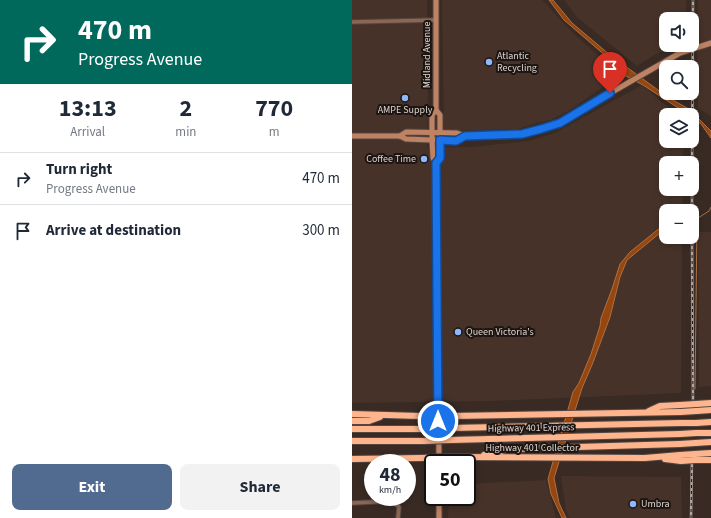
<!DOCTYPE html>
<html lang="en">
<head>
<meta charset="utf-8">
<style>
  :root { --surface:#fff; --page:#f2f2f3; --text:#1f2937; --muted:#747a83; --line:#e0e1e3; --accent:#506a90 }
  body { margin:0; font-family:"Source Sans 3",sans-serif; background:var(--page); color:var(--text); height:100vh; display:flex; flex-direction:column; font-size:15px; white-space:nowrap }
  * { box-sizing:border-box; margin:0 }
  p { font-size:13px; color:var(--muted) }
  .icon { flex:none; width:22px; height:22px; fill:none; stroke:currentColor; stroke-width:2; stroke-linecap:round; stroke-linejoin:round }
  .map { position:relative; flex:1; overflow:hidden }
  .side { display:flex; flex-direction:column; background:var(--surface); width:352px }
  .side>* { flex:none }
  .hud { background:#00695c; color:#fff; overflow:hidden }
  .fabs { position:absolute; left:307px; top:12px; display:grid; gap:8px }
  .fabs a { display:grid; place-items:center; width:40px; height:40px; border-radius:8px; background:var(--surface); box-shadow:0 2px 6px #0003; font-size:20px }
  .speed { position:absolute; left:12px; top:454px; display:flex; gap:8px; font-size:20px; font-weight:700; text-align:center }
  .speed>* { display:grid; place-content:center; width:52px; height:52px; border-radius:50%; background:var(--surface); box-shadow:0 2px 6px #0003; line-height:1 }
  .speed small { font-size:10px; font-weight:400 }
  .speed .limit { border:2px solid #111; border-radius:6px; background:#fff; color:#111 }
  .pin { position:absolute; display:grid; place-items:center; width:34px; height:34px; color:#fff; margin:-41px -17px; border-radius:50% 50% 50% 0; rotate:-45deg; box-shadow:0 0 4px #0007 }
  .pin .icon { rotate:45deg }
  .me { position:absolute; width:44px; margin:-22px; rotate:0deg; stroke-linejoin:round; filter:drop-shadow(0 0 3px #0008) }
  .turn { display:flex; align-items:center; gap:14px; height:84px; padding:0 12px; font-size:18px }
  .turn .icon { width:52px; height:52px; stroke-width:2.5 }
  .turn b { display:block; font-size:28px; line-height:34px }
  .eta { display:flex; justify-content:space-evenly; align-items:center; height:68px; text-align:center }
  .eta b { font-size:24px; font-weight:700; line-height:28px }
  .primary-button { display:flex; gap:8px; margin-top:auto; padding:8px 12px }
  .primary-button a { flex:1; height:46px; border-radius:8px; background:var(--accent); color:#fff; font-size:16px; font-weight:700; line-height:46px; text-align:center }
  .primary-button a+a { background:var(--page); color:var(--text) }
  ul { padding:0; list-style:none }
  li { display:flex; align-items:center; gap:12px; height:52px; padding:0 12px; border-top:1px solid var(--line) }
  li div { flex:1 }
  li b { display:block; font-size:15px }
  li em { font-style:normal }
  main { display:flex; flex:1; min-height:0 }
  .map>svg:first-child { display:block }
</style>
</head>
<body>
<main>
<section class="side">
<div class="hud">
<div class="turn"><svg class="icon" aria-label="right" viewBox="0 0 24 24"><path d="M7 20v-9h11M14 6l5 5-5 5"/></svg><div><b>470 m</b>Progress Avenue</div></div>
</div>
<div class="eta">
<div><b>13:13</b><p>Arrival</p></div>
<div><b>2</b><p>min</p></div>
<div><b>770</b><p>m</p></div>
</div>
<ul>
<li><svg class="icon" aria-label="right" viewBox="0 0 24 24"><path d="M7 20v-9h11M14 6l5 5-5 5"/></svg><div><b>Turn right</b><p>Progress Avenue</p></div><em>470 m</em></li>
<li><svg class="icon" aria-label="arrive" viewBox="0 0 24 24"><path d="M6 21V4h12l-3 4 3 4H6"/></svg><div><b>Arrive at destination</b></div><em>300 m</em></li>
</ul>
<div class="primary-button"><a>Exit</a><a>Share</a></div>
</section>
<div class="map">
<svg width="359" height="518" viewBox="0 0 359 518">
  <rect width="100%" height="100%" fill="#392b24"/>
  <g fill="#463228">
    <polygon points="0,0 75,0 76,82 75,147 120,147 176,141 203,133 290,85 325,115 314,115 314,141 332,141 331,163 314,163 314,189 331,189 330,211 314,211 314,237 330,237 329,393 138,401 0,403"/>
    <polygon points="90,0 190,0 222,34 268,75 218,110 198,120 188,122 165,129 92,131"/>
    <polygon points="212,0 334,0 334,19 314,19 314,45 326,45 302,55 285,66 225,17"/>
    <polygon points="346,0 359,0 359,116 346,108 345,39"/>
    <polygon points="346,232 359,232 359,386 347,387"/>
    <polygon points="209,476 329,477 330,518 218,518 214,510"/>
    <polygon points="194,480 204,518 96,518 97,497 115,497 115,484"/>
  </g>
  <g fill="#97460e" stroke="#ac7148">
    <polygon points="197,0 201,0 220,23 258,55 317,98 337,109 359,131 359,138 349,124 340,117 340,115 337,115 291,85 270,74 262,63 212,20"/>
    <polygon points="314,223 314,228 275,260 268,277 258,317 240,365 230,388 202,478 207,503 214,518 210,518 199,494 196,479 221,392 227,383 239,354 248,326 249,318 260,289 268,264 278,252"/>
  </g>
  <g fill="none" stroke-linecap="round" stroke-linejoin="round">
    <polyline stroke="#ac7148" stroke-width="1" points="343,389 345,223 346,218 357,211 359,207"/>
    <defs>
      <g id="street">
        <polyline points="0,22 84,20"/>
        <polyline points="0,503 41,501 47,507 46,518"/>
      </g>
      <g id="secondary">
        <polyline points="84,0 84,110 88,115 88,158 84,163"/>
        <polyline points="84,110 80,115 80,140 81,158 84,163 85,179 87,463"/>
        <polyline points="0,136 48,136 54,139 104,141 113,136 170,134 208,123 227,111 328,53 359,43"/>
        <polyline points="48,136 54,132 105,133 113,136"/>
        <polyline points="87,497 87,518"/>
      </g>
      <g id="highway">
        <polyline points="344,404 359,403"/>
        <polyline points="297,411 308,406 328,405"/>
        <polyline points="344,411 359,410"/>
        <polyline points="0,414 68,416"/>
        <polyline points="100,416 329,412"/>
        <polyline points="0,421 17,421 28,417"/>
        <polyline points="344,423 359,422"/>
        <polyline points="99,428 329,423"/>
        <polyline points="0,429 69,429"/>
        <polyline points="344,433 359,433"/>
        <polyline points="98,440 328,434"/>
        <polyline points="0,441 71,441"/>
        <polyline points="343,443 359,442"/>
        <polyline points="343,454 359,453"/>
        <polyline points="132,455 156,449 328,444"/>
        <polyline points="98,457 293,458 328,455"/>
        <polyline points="0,459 69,458"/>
        <polyline points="313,459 329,461"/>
        <polyline points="343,460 359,460"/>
      </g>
    </defs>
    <use href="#street" stroke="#534640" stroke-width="5.5"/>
    <use href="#secondary" stroke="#534640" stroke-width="7"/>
    <use href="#highway" stroke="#534640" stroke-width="8"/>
    <use href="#street" stroke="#8b6652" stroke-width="3.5"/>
    <use href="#secondary" stroke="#bf8364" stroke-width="5"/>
    <use href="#highway" stroke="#feb58e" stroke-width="6"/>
    <defs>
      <g id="rail">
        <polyline points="340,176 341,0"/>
        <polyline points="340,211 340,189"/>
        <polyline points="340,237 341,402"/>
        <polyline points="339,518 340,457"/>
      </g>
    </defs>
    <use href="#rail" stroke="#b0a5a0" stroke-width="2.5"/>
    <use href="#rail" stroke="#1c1512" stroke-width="1" stroke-dasharray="3" stroke-linecap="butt"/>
    <defs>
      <g id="highway-bridge">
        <polyline points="328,405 344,404"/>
        <polyline points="329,412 344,411"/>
        <polyline points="68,416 100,416"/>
        <polyline points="329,423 344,423"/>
        <polyline points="69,429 99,428"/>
        <polyline points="328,434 344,433"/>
        <polyline points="71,441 98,440"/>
        <polyline points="328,444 343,443"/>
        <polyline points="328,455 343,454"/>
        <polyline points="69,458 98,457"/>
        <polyline points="329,461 343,460"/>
      </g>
    </defs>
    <use href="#highway-bridge" stroke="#534640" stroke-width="8" stroke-linecap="butt"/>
    <use href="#highway-bridge" stroke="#feb58e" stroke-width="6"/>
  </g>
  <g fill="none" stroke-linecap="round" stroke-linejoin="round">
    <defs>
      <polyline id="route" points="86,421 84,163 88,158 88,140 104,141 113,136 170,134 189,129 208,123 258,93"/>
    </defs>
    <use href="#route" stroke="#114b97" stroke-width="10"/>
    <use href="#route" stroke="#1a73e8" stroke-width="7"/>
  </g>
  <g fill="#8db9fc" stroke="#1c1512" stroke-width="1.5">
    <circle cx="137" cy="62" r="4"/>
    <circle cx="53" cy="98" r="4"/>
    <circle cx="72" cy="159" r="4"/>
    <circle cx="106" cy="332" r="4"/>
    <circle cx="281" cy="504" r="4"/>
  </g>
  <g text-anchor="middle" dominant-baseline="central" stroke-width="4" stroke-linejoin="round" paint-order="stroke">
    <g font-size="10" fill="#ded4d0" stroke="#1c1512">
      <text transform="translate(75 55) rotate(-90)">Midland Avenue</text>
      <text transform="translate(179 428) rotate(-1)">Highway 401 Express</text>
      <text x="180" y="448">Highway 401 Collector</text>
    </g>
    <g font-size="10" fill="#ded4d0" stroke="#1c1512" text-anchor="start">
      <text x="145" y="56">Atlantic<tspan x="145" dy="12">Recycling</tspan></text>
      <text x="53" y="110" text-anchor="middle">AMPE Supply</text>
      <text x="64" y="159" text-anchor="end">Coffee Time</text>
      <text x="114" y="332">Queen Victoria's</text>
      <text x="289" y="504">Umbra</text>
    </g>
  </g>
</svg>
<div class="fabs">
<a><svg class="icon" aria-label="sound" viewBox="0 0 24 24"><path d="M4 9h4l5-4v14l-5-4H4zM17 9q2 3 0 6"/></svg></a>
<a><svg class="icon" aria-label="search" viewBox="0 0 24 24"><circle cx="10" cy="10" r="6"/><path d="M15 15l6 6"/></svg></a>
<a><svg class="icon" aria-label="layers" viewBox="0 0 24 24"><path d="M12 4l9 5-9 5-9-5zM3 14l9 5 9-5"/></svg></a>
<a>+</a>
<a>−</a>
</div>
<div class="speed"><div>48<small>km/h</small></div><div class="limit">50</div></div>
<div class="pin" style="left:258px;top:93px;background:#d93025"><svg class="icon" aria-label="arrive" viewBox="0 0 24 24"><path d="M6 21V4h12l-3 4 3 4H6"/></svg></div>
<svg class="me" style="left:86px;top:421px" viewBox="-20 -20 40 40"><circle r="17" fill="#1a73e8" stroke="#fff" stroke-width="3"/><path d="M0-11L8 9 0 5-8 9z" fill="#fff"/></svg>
</div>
</main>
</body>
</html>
